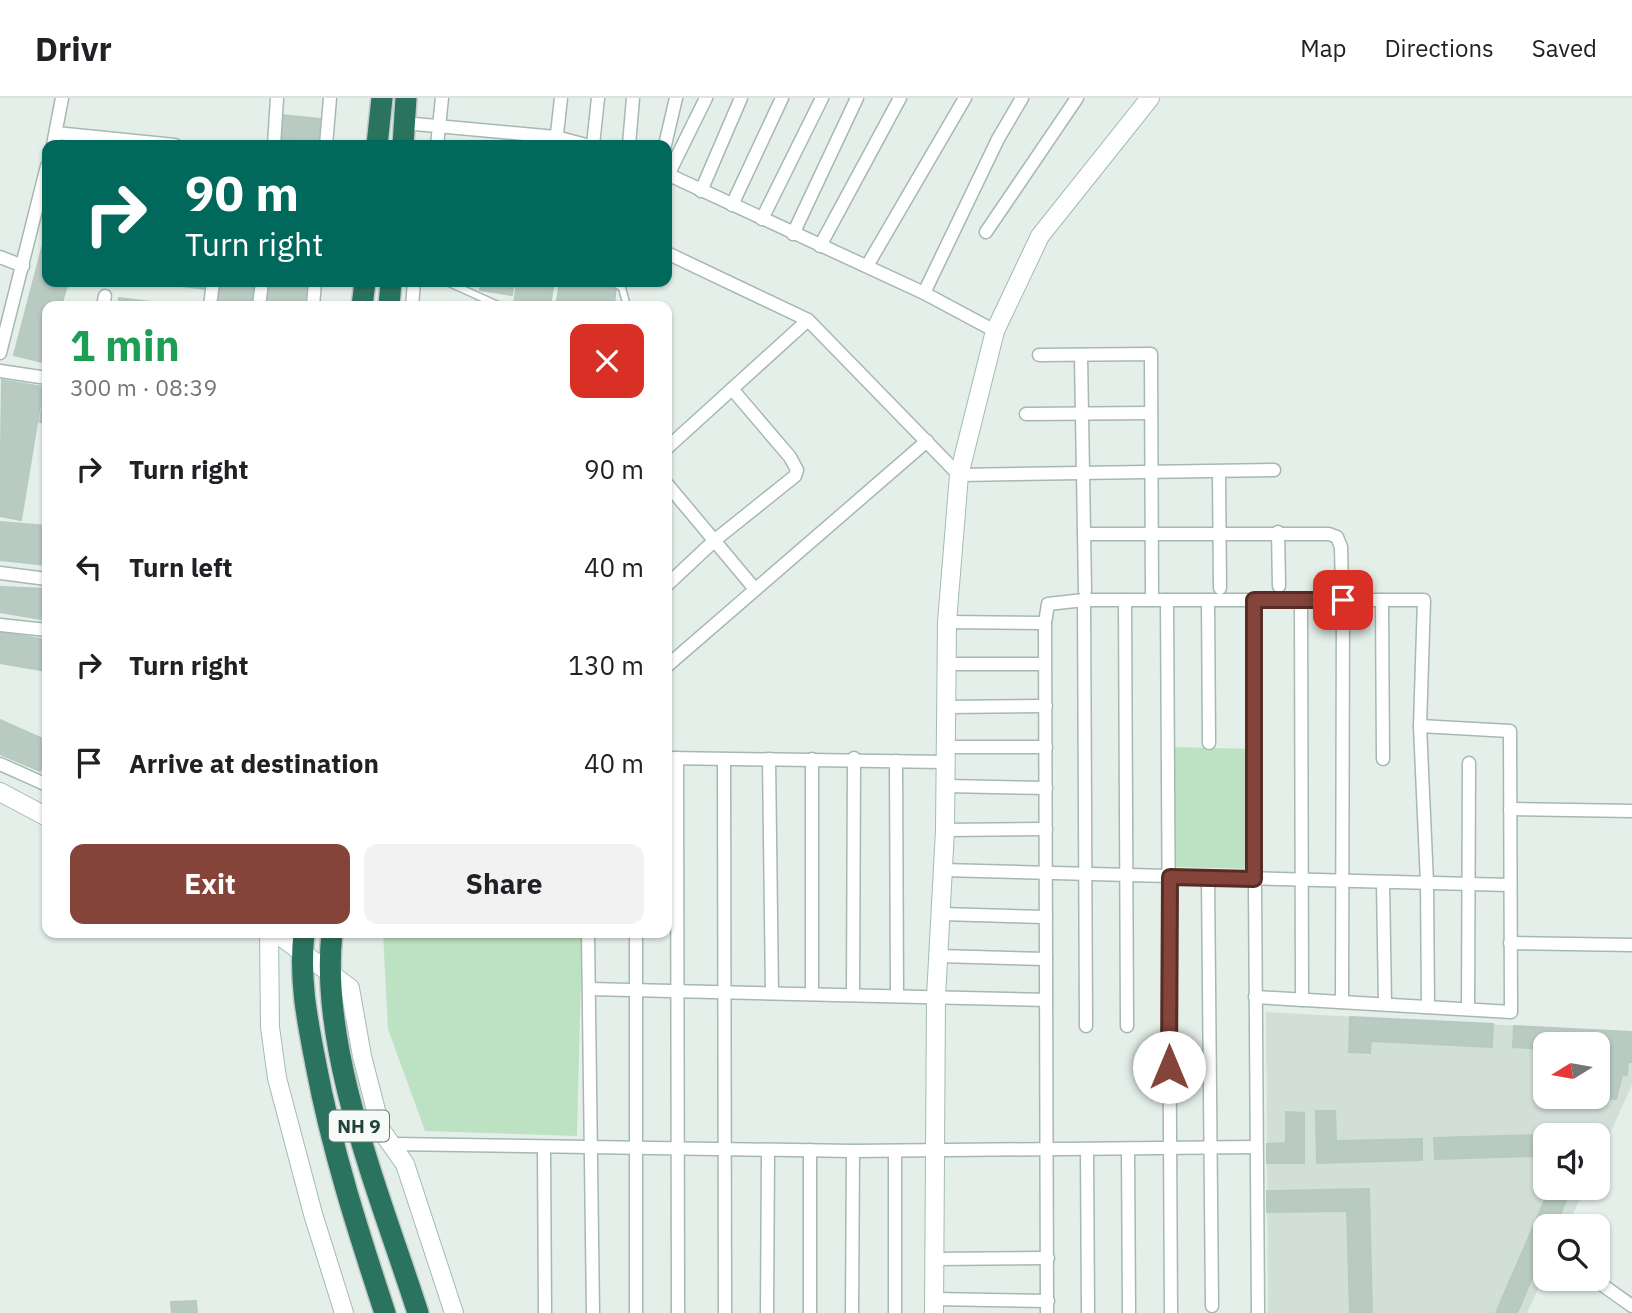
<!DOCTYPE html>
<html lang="en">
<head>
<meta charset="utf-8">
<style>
  :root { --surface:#fff; --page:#f2f2f2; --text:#202124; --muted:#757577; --line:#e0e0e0; --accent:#844439 }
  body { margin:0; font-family:"IBM Plex Sans",sans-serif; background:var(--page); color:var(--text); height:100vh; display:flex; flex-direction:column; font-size:26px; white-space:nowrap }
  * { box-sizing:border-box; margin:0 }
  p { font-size:23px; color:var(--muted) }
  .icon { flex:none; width:38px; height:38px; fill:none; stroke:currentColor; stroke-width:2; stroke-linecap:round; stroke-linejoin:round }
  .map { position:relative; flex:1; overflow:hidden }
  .side { position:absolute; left:42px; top:203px; width:630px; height:637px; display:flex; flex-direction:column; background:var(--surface); border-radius:14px; box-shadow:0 2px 5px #0004 }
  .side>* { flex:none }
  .banner { position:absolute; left:42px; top:42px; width:630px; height:147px; border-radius:14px; box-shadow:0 2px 5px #0004; background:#00695c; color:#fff; overflow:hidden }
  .needle { width:46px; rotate:259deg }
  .fabs { position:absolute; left:1533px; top:934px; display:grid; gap:14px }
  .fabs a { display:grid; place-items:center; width:77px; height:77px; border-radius:14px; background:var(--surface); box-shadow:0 2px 5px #0004; font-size:35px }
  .pin { position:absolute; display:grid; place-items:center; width:60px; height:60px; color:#fff; margin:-30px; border-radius:14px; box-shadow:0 4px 10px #0006 }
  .me { position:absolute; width:77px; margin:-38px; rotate:0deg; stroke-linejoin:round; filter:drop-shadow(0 0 5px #0008) }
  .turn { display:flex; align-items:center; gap:24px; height:147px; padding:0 28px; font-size:32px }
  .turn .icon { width:91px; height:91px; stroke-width:2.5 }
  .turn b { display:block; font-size:49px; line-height:60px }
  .round { display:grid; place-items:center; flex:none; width:74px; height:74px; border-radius:14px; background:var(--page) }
  .headline { display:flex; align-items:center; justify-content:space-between; height:119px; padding:0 28px }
  h1 { font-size:42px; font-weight:700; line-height:52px; color:#1e9e55 }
  .button { display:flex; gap:14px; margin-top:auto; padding:14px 28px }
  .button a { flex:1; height:80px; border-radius:14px; background:var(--accent); color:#fff; font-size:28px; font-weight:700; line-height:80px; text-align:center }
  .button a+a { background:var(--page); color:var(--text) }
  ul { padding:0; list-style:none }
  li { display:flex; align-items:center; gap:21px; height:98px; padding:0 28px }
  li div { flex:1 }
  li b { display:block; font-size:26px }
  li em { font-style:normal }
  header { display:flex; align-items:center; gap:42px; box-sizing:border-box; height:98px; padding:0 35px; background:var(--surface); border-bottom:2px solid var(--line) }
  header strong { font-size:33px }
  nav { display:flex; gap:38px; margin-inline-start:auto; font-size:24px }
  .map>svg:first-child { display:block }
</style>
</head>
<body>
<header>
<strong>Drivr</strong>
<nav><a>Map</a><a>Directions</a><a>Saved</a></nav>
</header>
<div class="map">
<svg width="1632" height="1215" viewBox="0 0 1632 1215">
  <rect width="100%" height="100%" fill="#e5efea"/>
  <path fill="#d2dfd8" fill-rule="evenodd" d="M 1266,914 L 1632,934 L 1632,987 L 1598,1062 L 1598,1038 L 1545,1038 L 1545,1090 L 1585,1090 L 1567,1129 L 1545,1129 L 1545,1176 L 1527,1215 L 1268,1215 ZM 1545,947 L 1598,947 L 1598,999 L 1545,999 Z"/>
  <g fill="#bce2c3">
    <polygon points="1172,649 1257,651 1258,771 1174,769"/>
    <polygon points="383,835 582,835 577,1038 425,1033 388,931"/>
  </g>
  <g fill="#b9cac2" stroke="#b6cac0" stroke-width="2">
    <polygon points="281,17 320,21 318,44 279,41"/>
    <polygon points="47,131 47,184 68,184 61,208 47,208 46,265 14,257"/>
    <polygon points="147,184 207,184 206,191"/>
    <polygon points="217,184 255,184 252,208 214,208"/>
    <polygon points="268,184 308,184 305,208 265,208"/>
    <polygon points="481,184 514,184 512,197 480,192"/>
    <polygon points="517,184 554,184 550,208 514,207"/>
    <polygon points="560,184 602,184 616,187 614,208 556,208"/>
    <polygon points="119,200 150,204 150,208 118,208"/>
    <polygon points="2,282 43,289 21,422 0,418"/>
    <polygon points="45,283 47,284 47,325 40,324"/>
    <polygon points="0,424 47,428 47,467 0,462"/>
    <polygon points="0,489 47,491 47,522 0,514"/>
    <polygon points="0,534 47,542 47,573 0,565"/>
    <polygon points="0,622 47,643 47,656 40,673 0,656"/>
    <polygon points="1350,919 1493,926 1492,949 1371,943 1370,955 1349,954"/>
    <polygon points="1514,928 1632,934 1632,964 1628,964 1627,977 1622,977 1616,1001 1597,1000 1598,983 1603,983 1604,970 1608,970 1609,954 1598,953 1598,947 1545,947 1545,951 1513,949"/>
    <polygon points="1316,1013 1335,1013 1336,1043 1422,1041 1422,1062 1317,1065"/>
    <polygon points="1286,1014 1304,1015 1304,1065 1267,1065 1267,1046 1286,1045"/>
    <polygon points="1538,1037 1538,1058 1435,1061 1434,1040"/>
    <polygon points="1550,1090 1571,1090 1555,1129 1545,1129 1545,1150 1517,1215 1496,1215"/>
    <polygon points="1369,1091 1372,1215 1350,1215 1347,1113 1267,1114 1267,1093"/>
    <polygon points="196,1203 197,1215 172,1215 171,1204"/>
  </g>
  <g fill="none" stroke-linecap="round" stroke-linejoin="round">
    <defs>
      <g id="lane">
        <polyline points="447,184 500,208"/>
        <polyline points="613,184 622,190 627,208"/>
      </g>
      <g id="street">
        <polyline points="404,25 556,39 586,47"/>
        <polyline points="56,35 175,47"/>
        <polyline points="556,45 561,0"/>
        <polyline points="53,47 62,0"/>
        <polyline points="274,47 277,0"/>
        <polyline points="326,47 330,0"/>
        <polyline points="437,47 442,0"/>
        <polyline points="593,47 598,0"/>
        <polyline points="629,47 633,0"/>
        <polyline points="665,47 676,0"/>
        <polyline points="667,76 924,195 995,233"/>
        <polyline points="668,77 706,0"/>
        <polyline points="701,93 741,0"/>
        <polyline points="732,107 782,0"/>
        <polyline points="762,121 822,0"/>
        <polyline points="986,134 1077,0"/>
        <polyline points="793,136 857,0"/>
        <polyline points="820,148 900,0"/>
        <polyline points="667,155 808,222 959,377 1274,372"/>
        <polyline points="0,159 23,168"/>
        <polyline points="867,168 965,0"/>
        <polyline points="924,195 998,41 1022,0"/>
        <polyline points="103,208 105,198"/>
        <polyline points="210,208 213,184"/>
        <polyline points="259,208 262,184"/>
        <polyline points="313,208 315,184"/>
        <polyline points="412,208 414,184"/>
        <polyline points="0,255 47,68"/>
        <polyline points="1039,257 1151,256 1152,502"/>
        <polyline points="1081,258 1085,493"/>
        <polyline points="0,273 47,280"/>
        <polyline points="1026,316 1151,315"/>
        <polyline points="667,350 808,222"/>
        <polyline points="1219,375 1220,490"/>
        <polyline points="667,386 754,490"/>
        <polyline points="1278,434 1279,488"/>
        <polyline points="1084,436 1329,436 1337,439 1341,449 1342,490"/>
        <polyline points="0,475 47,481"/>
        <polyline points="667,487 715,442 795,378 797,372 790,359 732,291"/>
        <polyline points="1084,502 1086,928"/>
        <polyline points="1125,502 1127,928"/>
        <polyline points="1167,502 1171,1215"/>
        <polyline points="1208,502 1209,645"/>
        <polyline points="1253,502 1258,1215"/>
        <polyline points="1301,502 1302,902"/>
        <polyline points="1382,502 1383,661"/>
        <polyline points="947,524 1045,525"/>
        <polyline points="0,527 47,532"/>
        <polyline points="947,566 1045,566"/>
        <polyline points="667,568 927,343"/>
        <polyline points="946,609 1046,608"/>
        <polyline points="945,649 1046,649"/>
        <polyline points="667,660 944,664"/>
        <polyline points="677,660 678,1215"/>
        <polyline points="724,661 725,1215"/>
        <polyline points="769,661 772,895"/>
        <polyline points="896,663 897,898"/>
        <polyline points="0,666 47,687"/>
        <polyline points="945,688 1046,690"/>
        <polyline points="1510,711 1632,713"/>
        <polyline points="945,732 1046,731"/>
        <polyline points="943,772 1510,787"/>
        <polyline points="1208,779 1212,1208"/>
        <polyline points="1383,784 1385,906"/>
        <polyline points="942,816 1046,819"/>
        <polyline points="588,835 593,1215"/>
        <polyline points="636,835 636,1215"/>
        <polyline points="1510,845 1632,847"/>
        <polyline points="939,858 1046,861"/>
        <polyline points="589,891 1046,902"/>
        <polyline points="812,896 812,661"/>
        <polyline points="853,897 854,660"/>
        <polyline points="1255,899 1511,914 1510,633 1420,628"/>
        <polyline points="1342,904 1343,502"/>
        <polyline points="1468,911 1469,665"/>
        <polyline points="393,1046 853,1053 1255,1049"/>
        <polyline points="544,1050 545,1215"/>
        <polyline points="1128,1051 1129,1215"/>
        <polyline points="1087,1052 1088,1215"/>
        <polyline points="934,1161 1048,1160"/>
        <polyline points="1594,1181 1632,1208"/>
        <polyline points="934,1201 1048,1203"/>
        <polyline points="767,1215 768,1052"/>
        <polyline points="810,1215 810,1052"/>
        <polyline points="852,1215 853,1053"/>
        <polyline points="895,1215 895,1053"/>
        <polyline points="1047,1215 1045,525 1048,506 1084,502 1424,502 1420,628 1427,785 1428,909"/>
      </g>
      <g id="secondary">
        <polyline points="0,694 47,719"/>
        <polyline points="269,835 270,929 277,980 313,1116 344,1215"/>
        <polyline points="276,835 350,890 362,958 381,1032"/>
        <polyline points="370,1029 381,1032 405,1066 454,1215"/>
        <polyline points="934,1215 936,899 945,732 947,524 959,377 995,233 1040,138 1150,0"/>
      </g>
      <g id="highway">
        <polyline points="377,47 382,0"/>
        <polyline points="403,47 406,0"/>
        <polyline points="362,208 365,184"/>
        <polyline points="389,208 391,184"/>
        <path d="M 304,835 C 299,882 307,921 316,967 C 332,1052 358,1133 385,1215"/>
        <path d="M 332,835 C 319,953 382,1102 418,1215"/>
      </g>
    </defs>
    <use href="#lane" stroke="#a6b8b1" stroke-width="9"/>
    <use href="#street" stroke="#a6b8b1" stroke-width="15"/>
    <use href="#secondary" stroke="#a2bcb1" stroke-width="20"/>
    <use href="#highway" stroke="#c1cac7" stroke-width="24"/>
    <use href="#lane" stroke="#fff" stroke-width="6"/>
    <use href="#street" stroke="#fff" stroke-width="12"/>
    <use href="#secondary" stroke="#fff" stroke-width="18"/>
    <use href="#highway" stroke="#2a735e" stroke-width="21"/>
  </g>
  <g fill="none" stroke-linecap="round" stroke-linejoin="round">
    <defs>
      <polyline id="route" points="1169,969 1170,779 1254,781 1254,502 1343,502"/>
    </defs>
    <use href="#route" stroke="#562c25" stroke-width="18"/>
    <use href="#route" stroke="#844439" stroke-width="12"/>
  </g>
  <g text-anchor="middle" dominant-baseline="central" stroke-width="6" stroke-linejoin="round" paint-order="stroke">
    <rect fill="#f6fbf8" stroke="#617a71" stroke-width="2" x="329" y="1012.5" width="60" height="31" rx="5"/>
    <g font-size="19" font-weight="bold" fill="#214337">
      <text x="359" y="1028">NH 9</text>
    </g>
  </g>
</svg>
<div class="fabs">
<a><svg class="needle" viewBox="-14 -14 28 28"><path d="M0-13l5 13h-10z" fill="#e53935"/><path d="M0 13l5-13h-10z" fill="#757577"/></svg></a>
<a><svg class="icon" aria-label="sound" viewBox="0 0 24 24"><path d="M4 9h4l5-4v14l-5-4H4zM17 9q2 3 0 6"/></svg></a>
<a><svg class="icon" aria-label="search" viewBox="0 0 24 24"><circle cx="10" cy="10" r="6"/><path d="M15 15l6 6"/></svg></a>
</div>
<div class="pin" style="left:1343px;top:502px;background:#d93025"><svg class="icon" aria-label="arrive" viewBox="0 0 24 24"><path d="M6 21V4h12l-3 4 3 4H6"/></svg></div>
<svg class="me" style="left:1169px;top:969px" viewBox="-20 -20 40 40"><circle r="19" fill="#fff"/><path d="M0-13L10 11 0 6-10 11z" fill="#844439"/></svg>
<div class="banner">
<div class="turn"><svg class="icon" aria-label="right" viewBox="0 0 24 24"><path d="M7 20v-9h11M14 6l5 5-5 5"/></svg><div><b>90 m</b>Turn right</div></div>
</div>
<section class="side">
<div class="headline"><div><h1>1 min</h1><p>300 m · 08:39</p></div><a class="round" style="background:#d93025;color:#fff"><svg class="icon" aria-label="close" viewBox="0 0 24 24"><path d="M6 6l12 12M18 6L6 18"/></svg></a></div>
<ul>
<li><svg class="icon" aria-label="right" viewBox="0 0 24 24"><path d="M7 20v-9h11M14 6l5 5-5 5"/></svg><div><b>Turn right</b></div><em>90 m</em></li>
<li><svg class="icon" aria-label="left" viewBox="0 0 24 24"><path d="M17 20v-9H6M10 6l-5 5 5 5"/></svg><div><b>Turn left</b></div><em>40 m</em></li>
<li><svg class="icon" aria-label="right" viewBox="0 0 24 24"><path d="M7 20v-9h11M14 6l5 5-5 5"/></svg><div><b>Turn right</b></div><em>130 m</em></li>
<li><svg class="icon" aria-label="arrive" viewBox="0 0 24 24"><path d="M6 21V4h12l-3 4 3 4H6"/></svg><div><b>Arrive at destination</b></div><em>40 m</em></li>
</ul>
<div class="button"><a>Exit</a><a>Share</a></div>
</section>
</div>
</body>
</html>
